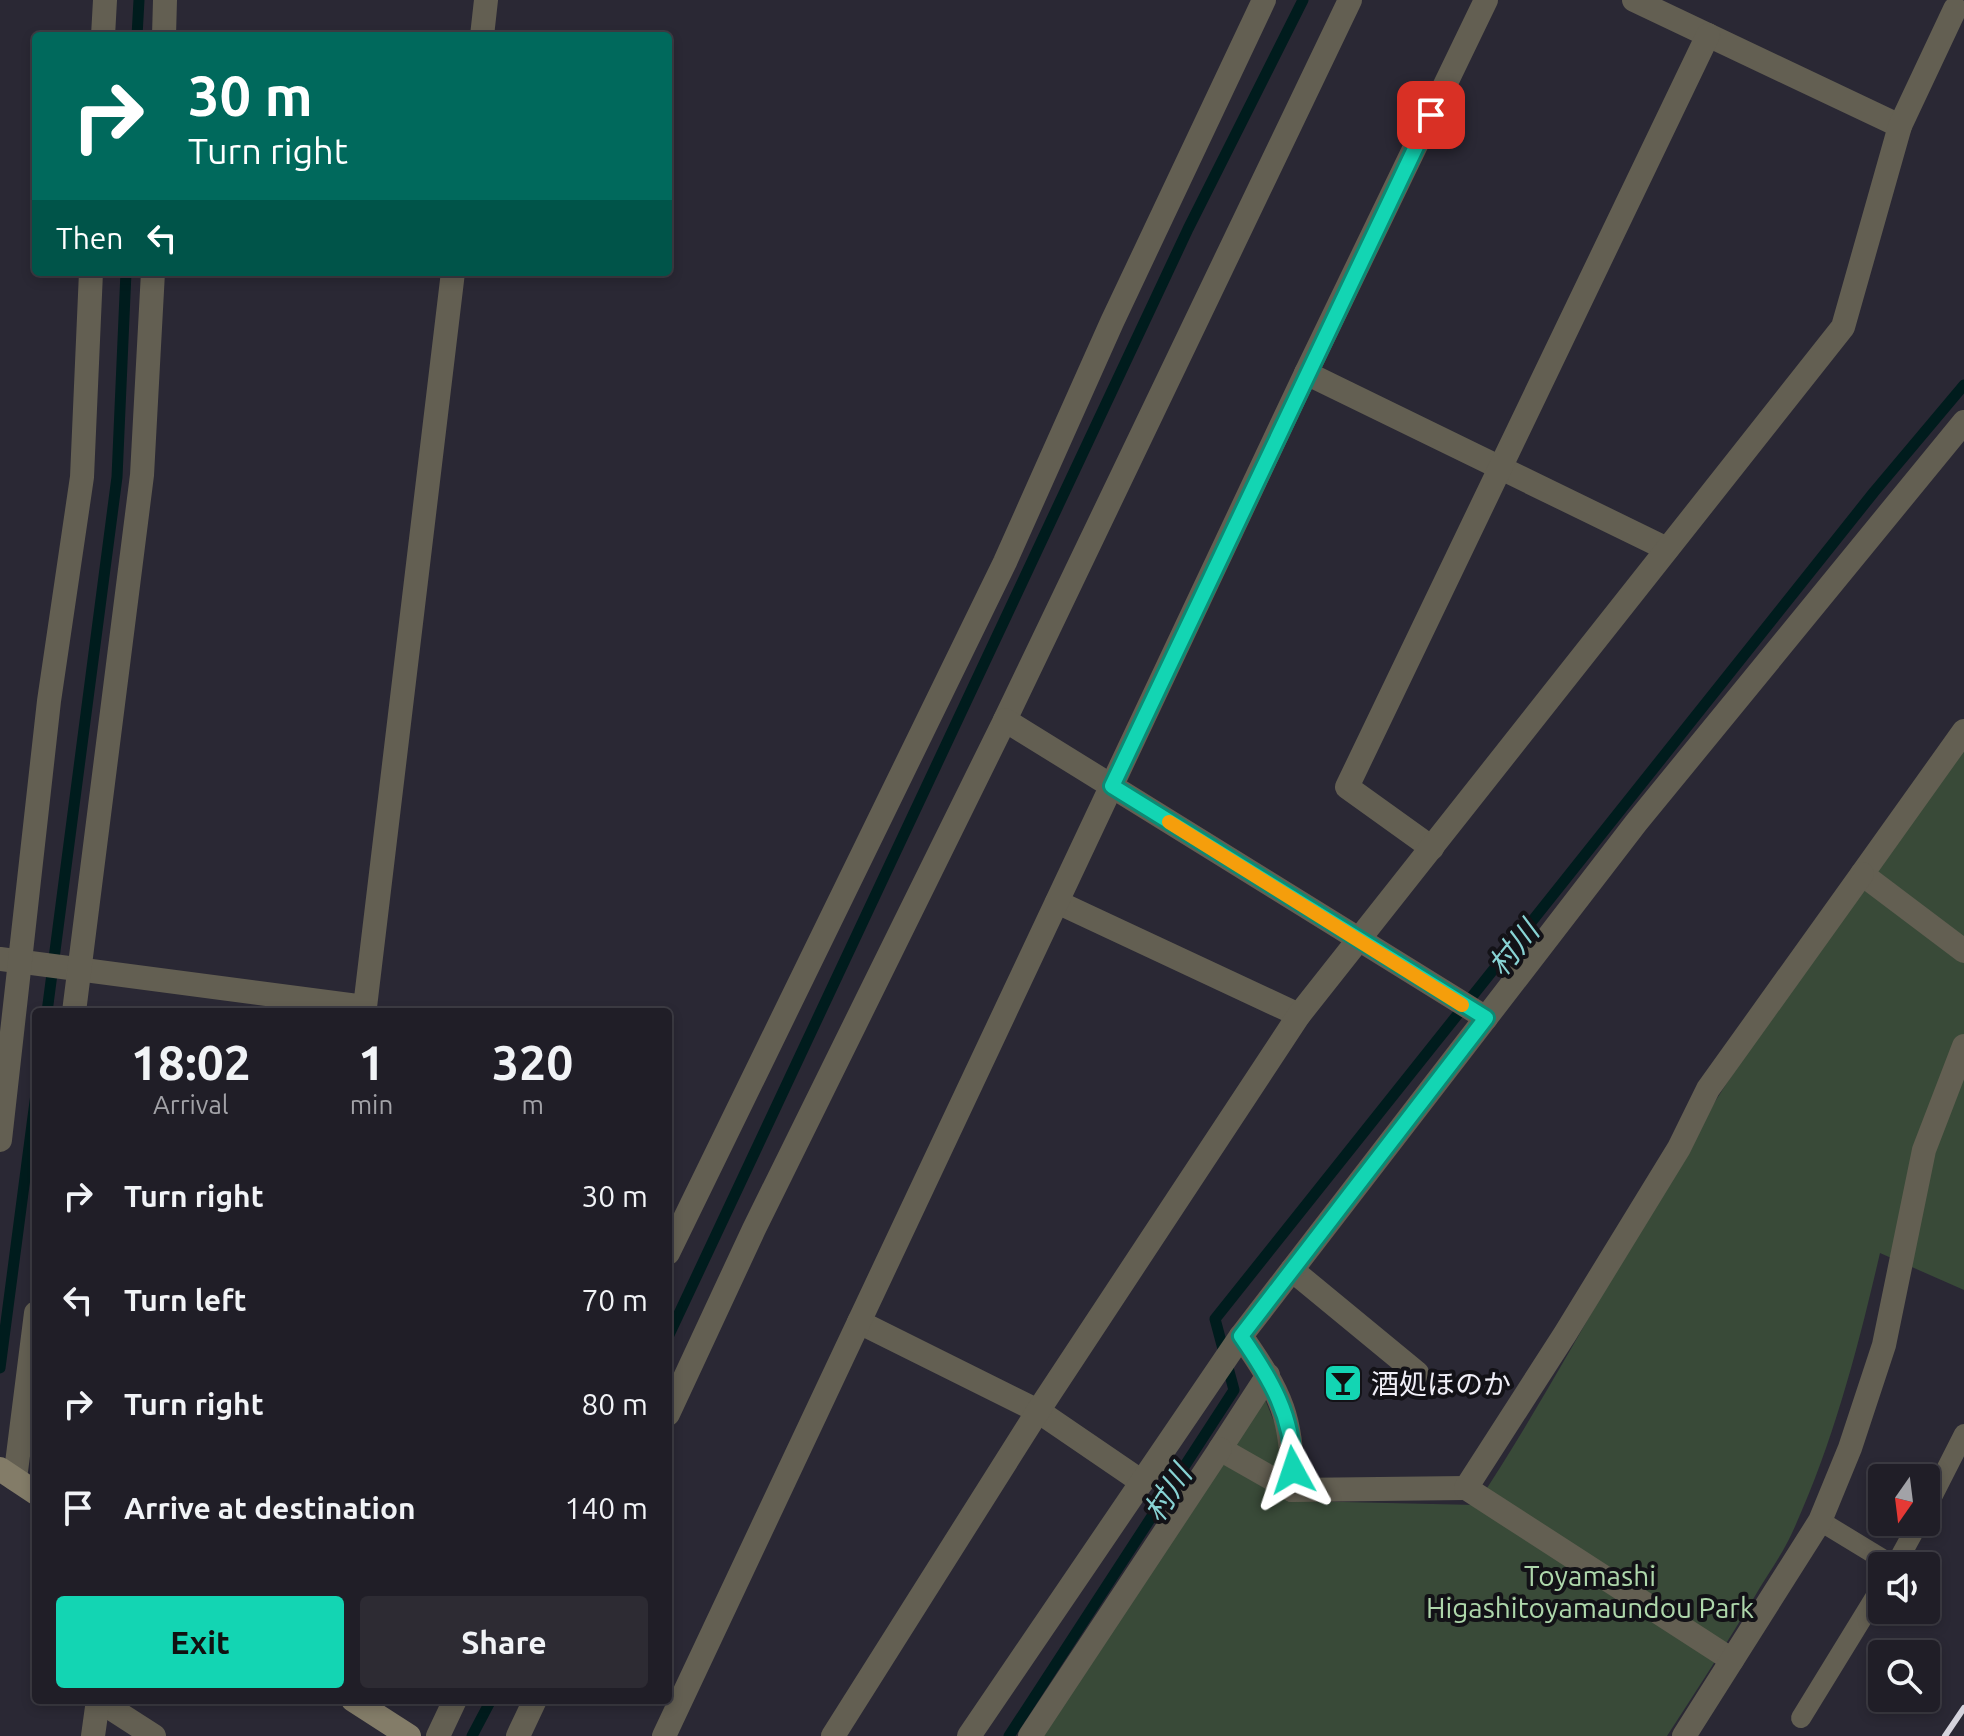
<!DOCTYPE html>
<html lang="en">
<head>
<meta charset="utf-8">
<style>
  :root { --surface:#201e27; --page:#2d2b33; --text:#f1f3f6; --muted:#a2a2a7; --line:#3d3c44; --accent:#13d5b3 }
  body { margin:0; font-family:Ubuntu,"Noto Sans JP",sans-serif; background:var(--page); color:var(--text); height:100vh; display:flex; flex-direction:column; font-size:30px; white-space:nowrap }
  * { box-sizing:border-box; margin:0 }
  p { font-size:26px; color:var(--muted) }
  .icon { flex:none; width:44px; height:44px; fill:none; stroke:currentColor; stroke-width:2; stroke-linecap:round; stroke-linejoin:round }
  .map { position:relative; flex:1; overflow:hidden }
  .drawer { position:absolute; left:32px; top:1008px; width:640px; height:696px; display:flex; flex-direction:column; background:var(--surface); border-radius:8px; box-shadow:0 4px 12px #0003,0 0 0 2px var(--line) }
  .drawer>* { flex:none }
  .hud { position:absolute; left:32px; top:32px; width:640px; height:244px; border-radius:8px; box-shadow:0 4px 12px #0003,0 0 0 2px var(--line); background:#00695c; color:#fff; overflow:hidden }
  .needle { width:52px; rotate:194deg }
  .tools { position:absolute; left:1868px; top:1464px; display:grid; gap:16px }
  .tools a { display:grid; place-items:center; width:72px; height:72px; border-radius:8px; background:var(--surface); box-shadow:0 4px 12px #0003,0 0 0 2px var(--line); font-size:40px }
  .pin { position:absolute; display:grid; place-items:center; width:68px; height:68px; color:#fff; margin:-34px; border-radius:16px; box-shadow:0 4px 12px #0006 }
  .me { position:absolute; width:88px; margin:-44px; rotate:355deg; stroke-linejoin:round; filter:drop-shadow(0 0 6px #0008) }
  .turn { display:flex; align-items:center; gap:28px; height:168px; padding:0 24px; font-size:36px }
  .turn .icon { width:104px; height:104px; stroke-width:2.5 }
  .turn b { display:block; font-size:56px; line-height:68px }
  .then { display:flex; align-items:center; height:76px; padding:0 24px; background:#0003; gap:16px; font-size:30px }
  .eta { display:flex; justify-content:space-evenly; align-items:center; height:136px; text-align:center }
  .eta b { font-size:48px; font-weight:700; line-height:56px }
  .button { display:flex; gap:16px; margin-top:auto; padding:16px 24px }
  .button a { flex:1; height:92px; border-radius:8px; background:var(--accent); color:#111; font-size:32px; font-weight:700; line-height:92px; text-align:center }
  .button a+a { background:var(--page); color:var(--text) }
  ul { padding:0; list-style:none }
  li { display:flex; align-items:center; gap:24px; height:104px; padding:0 24px }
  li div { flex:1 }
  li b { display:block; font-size:30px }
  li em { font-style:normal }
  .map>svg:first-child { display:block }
</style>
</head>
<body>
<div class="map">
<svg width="1964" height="1736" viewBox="0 0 1964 1736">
  <rect width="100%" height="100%" fill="#2a2834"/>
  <path fill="#394a38" d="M 1964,748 L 1964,1290 L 1880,1253 C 1858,1348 1833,1444 1792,1533 C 1782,1555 1767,1575 1755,1596 C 1727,1643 1697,1690 1667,1736 L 1042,1736 L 1264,1397 L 1284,1446 L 1300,1501 L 1476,1505 C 1565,1370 1636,1225 1723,1089 C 1798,972 1883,861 1964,748 Z"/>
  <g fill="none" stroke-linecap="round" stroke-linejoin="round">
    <g stroke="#001c1d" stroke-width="11">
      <polyline points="137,36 139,0"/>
      <polyline points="47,1012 117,477 126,272"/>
      <polyline points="668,1337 1188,229 1303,0"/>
      <polyline points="0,1368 36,1094"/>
      <polyline points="472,1736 491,1700"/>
      <polyline points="1009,1736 1234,1390 1215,1319 1874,492 1964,385"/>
    </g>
    <g stroke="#635f52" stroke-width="20">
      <polyline points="1926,1509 1964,1434"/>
      <polyline points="1820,1521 1894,1566"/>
      <polyline points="1895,1566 1919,1522"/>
      <polyline points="1801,1718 1882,1586"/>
    </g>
    <g stroke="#635f52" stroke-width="24">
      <polyline points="1634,0 1900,126"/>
      <polyline points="103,36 105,0"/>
      <polyline points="164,36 165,0"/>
      <polyline points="482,36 486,0"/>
      <polyline points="1306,373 1667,549"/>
      <polyline points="1005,720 1350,0"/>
      <polyline points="1964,731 1862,874 1964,951"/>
      <polyline points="1432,848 1347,787 1708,35"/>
      <polyline points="1057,902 1299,1015"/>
      <polyline points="0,959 365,1007 453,272"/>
      <polyline points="74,1012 142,475 153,272"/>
      <polyline points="0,1140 49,701 82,477 91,272"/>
      <polyline points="668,1253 1005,562 1112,322 1264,0"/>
      <polyline points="1292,1270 1417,1373"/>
      <polyline points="859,1322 1038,1411 1142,1482"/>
      <path d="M 1241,1336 C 1281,1393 1294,1419 1292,1490 L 1466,1488"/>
      <polyline points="1268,1375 1220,1449 1292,1490"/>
      <polyline points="668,1414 754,1229 1005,720 1486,1018"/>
      <polyline points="15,1479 36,1313"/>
      <polyline points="1732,1660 1466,1488 1565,1334 1679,1148 1708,1089 1862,874"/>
      <polyline points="98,1700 154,1736"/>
      <polyline points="93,1736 98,1700"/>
      <polyline points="438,1736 455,1700"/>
      <polyline points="518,1736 535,1700"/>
      <polyline points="664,1736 1306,373 1486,0"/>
      <polyline points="833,1736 1038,1411 1299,1015 1843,327 1900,126 1955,9"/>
      <polyline points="969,1736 1241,1336 1636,823 1964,422"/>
      <polyline points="1030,1736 1220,1449"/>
      <polyline points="1684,1736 1820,1521 1850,1448 1884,1345 1924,1150 1964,1046"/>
    </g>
    <g stroke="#837c68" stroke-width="24">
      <polyline points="0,1469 36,1493"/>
      <polyline points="353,1700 409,1736"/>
    </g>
    <polyline stroke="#d5d3dc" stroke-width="6" points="1945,1736 1964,1708"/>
  </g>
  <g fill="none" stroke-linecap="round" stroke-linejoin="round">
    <defs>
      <path id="route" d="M 1293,1470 C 1294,1417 1270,1378 1241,1336 L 1486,1018 L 1112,786 L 1431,115"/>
    </defs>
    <use href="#route" stroke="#0c8a74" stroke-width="20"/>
    <use href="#route" stroke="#13d5b3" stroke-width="14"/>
    <polyline stroke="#f59e0b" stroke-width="14" points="1169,822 1462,1005"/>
  </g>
  <defs>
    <symbol id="bar-square" viewBox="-11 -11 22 22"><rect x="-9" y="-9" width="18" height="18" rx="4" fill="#13d5b3" stroke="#131217"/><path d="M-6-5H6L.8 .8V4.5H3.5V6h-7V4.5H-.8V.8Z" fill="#111"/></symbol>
  </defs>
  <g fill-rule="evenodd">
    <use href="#bar-square" x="1321" y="1361" width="44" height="44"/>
  </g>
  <g text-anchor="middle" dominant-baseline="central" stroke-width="8" stroke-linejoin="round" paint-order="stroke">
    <g font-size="28" fill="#f0eff7" stroke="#131217" text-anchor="start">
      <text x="1371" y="1383">酒処ほのか</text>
    </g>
    <g font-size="28" fill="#aed7ab" stroke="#131217">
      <text x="1590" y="1575">Toyamashi<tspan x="1590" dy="32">Higashitoyamaundou Park</tspan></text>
    </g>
    <g font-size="30" font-style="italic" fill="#88d3d4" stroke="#131217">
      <text transform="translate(1513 948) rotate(-51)">村川</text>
      <text transform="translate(1167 1493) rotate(-57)">村川</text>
    </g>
  </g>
</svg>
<div class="tools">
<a><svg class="needle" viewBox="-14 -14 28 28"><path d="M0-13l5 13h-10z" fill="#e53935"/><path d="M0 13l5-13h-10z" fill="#a2a2a7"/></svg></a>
<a><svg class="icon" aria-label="sound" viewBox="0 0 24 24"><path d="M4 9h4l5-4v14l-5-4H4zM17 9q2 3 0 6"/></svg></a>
<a><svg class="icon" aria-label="search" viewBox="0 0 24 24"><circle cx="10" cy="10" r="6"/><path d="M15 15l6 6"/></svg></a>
</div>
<div class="pin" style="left:1431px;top:115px;background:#d93025"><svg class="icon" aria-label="arrive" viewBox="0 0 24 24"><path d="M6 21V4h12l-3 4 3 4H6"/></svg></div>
<svg class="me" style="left:1293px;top:1470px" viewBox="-20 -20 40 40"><path d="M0-17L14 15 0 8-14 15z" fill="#13d5b3" stroke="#fff" stroke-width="4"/></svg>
<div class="hud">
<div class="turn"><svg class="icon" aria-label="right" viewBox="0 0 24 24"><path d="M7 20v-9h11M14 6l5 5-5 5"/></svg><div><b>30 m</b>Turn right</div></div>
<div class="then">Then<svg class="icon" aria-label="left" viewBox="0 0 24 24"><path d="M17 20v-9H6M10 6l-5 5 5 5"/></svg></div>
</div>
<section class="drawer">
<div class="eta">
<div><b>18:02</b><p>Arrival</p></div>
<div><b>1</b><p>min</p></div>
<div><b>320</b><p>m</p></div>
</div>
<ul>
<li><svg class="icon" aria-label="right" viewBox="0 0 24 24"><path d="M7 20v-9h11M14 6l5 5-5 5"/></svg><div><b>Turn right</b></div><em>30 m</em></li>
<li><svg class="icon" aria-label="left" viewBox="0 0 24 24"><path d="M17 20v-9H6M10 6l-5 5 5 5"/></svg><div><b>Turn left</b></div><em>70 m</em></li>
<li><svg class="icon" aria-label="right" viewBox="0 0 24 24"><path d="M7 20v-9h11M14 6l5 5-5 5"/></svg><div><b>Turn right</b></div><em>80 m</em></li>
<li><svg class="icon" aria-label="arrive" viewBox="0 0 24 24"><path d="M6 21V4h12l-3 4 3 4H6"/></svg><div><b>Arrive at destination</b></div><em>140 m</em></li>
</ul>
<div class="button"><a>Exit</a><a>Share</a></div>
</section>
</div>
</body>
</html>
